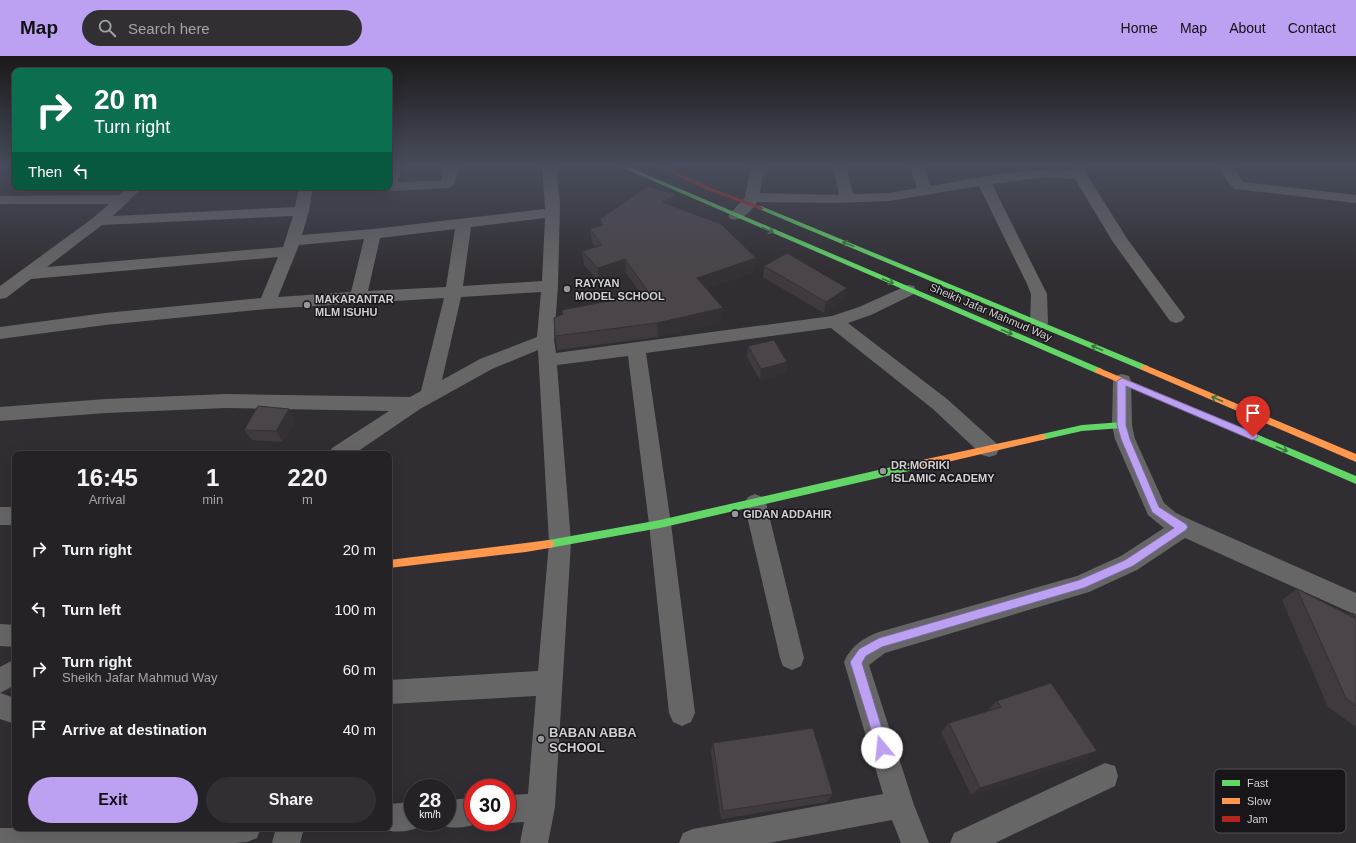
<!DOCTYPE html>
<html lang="en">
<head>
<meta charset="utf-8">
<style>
  :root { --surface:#252226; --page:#312f32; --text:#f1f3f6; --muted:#a3a4a7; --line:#423f43; --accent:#bca0f2 }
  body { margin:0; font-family:Helvetica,sans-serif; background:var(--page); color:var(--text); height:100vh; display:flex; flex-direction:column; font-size:15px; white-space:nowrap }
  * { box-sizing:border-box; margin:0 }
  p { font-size:13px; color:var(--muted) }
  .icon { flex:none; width:22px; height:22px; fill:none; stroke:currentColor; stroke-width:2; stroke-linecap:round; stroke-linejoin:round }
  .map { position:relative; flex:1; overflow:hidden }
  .details { position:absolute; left:12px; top:395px; width:380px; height:380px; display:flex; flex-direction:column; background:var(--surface); border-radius:8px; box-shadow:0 4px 16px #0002,0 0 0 1px var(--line) }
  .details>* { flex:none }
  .banner { position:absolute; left:12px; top:12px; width:380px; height:122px; border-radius:8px; box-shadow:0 4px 16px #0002,0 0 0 1px var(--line); background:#0b6e4f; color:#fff; overflow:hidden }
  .speed { position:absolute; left:404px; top:723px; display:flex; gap:8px; font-size:20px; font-weight:700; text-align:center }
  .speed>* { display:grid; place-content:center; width:52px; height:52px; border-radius:50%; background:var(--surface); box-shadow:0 4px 16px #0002,0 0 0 1px var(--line); line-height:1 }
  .speed small { font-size:10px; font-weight:400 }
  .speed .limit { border:6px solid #d22; background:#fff; color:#111 }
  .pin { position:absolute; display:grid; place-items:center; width:34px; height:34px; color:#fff; margin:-41px -17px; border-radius:50% 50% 50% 0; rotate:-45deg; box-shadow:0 0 4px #0007 }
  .pin .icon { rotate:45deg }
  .me { position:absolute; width:44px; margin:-22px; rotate:343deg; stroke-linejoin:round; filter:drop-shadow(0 0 3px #0008) }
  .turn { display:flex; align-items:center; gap:14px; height:84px; padding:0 16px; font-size:18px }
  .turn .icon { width:52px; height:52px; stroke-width:2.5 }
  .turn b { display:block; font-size:28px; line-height:34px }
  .then { display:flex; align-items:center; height:38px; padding:0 16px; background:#0003; gap:8px; font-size:15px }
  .eta { display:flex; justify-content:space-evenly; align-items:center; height:68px; text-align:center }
  .eta b { font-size:24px; font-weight:700; line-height:28px }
  .primary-button { display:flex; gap:8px; margin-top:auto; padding:8px 16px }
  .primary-button a { flex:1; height:46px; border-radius:24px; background:var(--accent); color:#111; font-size:16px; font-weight:700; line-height:46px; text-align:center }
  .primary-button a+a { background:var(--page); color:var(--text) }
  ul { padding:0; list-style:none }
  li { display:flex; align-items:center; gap:12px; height:60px; padding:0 16px }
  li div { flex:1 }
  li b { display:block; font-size:15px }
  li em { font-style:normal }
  header { display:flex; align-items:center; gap:24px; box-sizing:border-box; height:56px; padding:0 20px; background:var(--accent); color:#111 }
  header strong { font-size:19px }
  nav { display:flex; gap:22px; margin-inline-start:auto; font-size:14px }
  .search { width:280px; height:36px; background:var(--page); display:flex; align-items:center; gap:10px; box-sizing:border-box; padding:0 14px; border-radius:22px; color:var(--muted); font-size:15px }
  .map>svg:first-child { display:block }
</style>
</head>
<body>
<header>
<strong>Map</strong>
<div class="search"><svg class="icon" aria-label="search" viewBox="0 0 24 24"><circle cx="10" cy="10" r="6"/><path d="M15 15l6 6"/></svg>Search here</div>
<nav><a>Home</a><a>Map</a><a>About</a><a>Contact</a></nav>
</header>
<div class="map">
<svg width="1356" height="787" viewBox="0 0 1356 787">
  <rect width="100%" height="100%" fill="#312e33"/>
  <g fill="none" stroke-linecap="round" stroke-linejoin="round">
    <g fill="#676667" fill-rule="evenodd">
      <polygon points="445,108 459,108 455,127 450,132 393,135 384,131 389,131 389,110 399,112 401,115 398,126 441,125"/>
      <path d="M 542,108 L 556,108 L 560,148 L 558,230 L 554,284 L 556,297 L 832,260 L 859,251 L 908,229 L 914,230 L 916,234 L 914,238 L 871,259 L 848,267 L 947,343 L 996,387 L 999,393 L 996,399 L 989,401 L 982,399 L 933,353 L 831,272 L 646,297 L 671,468 L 695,657 L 691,666 L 682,670 L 673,666 L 669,657 L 649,468 L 628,300 L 557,309 L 571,486 L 555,751 L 548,787 L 520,787 L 524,766 L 507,767 L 505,766 L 507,766 L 507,739 L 528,738 L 536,640 L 389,648 L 389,624 L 538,615 L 549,486 L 538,294 L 492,313 L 420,353 L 354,398 L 329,398 L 332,392 L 389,355 L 226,352 L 106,357 L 0,365 L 0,351 L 106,343 L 226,338 L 410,341 L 421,335 L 444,242 L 267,253 L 105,269 L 0,283 L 0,271 L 105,257 L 261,242 L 278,201 L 31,223 L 6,242 L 0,243 L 0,230 L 93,162 L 109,148 L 0,148 L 0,140 L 119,139 L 127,131 L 143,131 L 113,160 L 295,151 L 299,131 L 313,131 L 309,155 L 302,179 L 373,173 L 545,153 ZM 293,160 L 283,191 L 47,211 L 102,169 ZM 545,162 L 542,225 L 463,230 L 471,171 ZM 455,173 L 446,231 L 368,235 L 380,182 ZM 364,183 L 351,236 L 278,241 L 299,189 ZM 541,236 L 537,281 L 480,303 L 442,324 L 461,241 Z"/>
      <path d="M 751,108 L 765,108 L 760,137 L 836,139 L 839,138 L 832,108 L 846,108 L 853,138 L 889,137 L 917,132 L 909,108 L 923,108 L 930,130 C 978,122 1024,111 1073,114 L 1072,108 L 1086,108 L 1087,119 L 1128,184 L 1185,261 L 1182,265 L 1176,267 L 1170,265 L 1113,186 L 1075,123 L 1046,121 L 992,128 L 1047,238 L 1048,267 L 1045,271 L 1039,273 L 1033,271 L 1030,267 L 1031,238 L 1027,228 L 979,130 L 889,145 L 836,147 L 757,146 C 751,155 742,166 731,163 L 728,160 L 745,141 Z"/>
      <polygon points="1218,108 1232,108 1241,124 1244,126 1356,139 1356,147 1235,133 1228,126"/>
      <path d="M 1122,318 L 1129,320 L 1131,325 L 1132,369 L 1135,383 L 1164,447 L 1176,457 L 1191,464 L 1356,537 L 1356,559 L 1185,482 L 1137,514 L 1089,536 L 885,597 L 869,609 L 914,749 L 929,787 L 901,787 L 892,764 L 769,787 L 679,787 L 683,777 L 693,773 L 883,738 L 844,606 C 851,590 863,582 879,576 L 1077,520 L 1121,500 L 1164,472 L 1148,459 L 1115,383 L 1112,369 L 1113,325 L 1115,320 Z"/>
      <polygon points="755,438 762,441 766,447 804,602 801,610 792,614 783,610 780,602 744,447 748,441"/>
      <rect x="0" y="451" width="15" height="18"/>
      <polygon points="0,568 15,569 15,591 0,590"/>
      <polygon points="15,603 15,629 0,637 0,611"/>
      <polygon points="0,637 15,642 15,668 0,663"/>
      <polygon points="1105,707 1115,710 1118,720 1115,730 995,787 950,787 954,777"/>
      <path d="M 473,742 L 473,766 L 482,766 C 468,772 451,774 437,768 L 436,766 L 447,766 L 447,744 Z"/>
      <path d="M 413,746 L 413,766 L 424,766 L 423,770 C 409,776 394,778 380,772 L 389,772 L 389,748 Z"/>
      <polygon points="0,772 261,772 257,782 247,786 234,787 0,787"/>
      <polygon points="276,772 304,772 300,787 272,787"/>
    </g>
    <g fill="#63d668" fill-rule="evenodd">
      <polygon points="614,108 622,108 1102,313 1103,315 1102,317 1096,317"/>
      <polygon points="761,150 1148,310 1149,312 1148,314 1142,314 759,153 758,152"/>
      <polygon points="1218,362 1356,420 1356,428 1215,367 1214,365"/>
      <polygon points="1122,366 1126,369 1122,372 1082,375 1042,384 1039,383 1038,381 1039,379 1042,378 1082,369"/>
      <polygon points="922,404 925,405 927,408 925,411 922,412 660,472 549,492 545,491 544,488 545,485 549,484 660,464"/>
    </g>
    <g fill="#ff974d" fill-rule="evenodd">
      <polygon points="1145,309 1356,398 1356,406 1142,314 1141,312 1142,310"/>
      <polygon points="1099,312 1221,363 1222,365 1221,367 1215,367 1096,317 1095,315 1096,313"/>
      <polygon points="1042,378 1045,379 1046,381 1045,383 1042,384 922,412 919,411 917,408 919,405 922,404"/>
      <polygon points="549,484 553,485 554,488 553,491 549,492 526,496 389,512 389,504"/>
    </g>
    <polygon fill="#b3261e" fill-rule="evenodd" points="653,108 661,108 711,132 764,152 761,154 759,153 707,134"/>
  </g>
  <g fill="#403a40">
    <polygon points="676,139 676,151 754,216 706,233 722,266 658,281 557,294 555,280 641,238 626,217 599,226 584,209 582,195 595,191 592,187 590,173 601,170 600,163"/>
    <polygon points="764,210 845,243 824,257 763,221"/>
    <polygon points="748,290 787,306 786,317 760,324 747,301"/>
    <polygon points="296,363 283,386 252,384 244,374"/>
    <polygon points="1297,533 1349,559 1352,557 1356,559 1356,671 1328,651 1282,544"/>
    <polygon points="997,645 1097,695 1085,703 971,739 941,676 949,667 989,655 988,654"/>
    <polygon points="713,687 833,738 827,746 721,763 711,696"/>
  </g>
  <g fill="#343034">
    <polygon points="676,139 676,153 662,146"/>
    <polygon points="756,202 754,216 697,236 697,222"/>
    <polygon points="625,203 626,217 599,226 598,212"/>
    <polygon points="847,232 845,243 824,257 826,246"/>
    <polygon points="723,252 722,266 658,281 657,267"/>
    <polygon points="787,306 786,317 760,324 761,313"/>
    <polygon points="289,353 296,363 283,386 276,375"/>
    <polygon points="1097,695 1085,703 971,739 980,732"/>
  </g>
  <g fill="#4b444a" stroke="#343034">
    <polygon points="648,130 676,139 662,146 721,168 756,202 697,222 723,252 657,267 555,280 554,262 563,258 562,254 649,237 625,203 598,212 582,195 602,189 590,173 603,169 600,163"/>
    <polygon points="787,197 847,232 826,246 764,210"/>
    <polygon points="774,284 787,306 761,313 748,290"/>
    <polygon points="258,350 289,353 276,375 244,374"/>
    <polygon points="75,394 106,397 106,398 72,398"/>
    <polygon points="1297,533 1355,562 1352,557 1356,559 1356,650 1346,642"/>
    <polygon points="1051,627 1097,695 980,732 949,667 1001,651 997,645"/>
    <polygon points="813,672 833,738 723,755 713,687"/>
  </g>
  <defs><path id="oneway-shaft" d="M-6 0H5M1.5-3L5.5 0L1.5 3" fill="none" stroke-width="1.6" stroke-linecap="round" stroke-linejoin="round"/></defs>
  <g stroke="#3e7640">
    <use href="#oneway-shaft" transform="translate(768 174) rotate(23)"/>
    <use href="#oneway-shaft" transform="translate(848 188) rotate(-158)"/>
    <use href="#oneway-shaft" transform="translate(888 225) rotate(23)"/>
    <use href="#oneway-shaft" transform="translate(1007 276) rotate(23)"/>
    <use href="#oneway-shaft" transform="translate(1097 292) rotate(-157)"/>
    <use href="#oneway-shaft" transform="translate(1217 343) rotate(-157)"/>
    <use href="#oneway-shaft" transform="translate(1282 393) rotate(23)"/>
  </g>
  <linearGradient id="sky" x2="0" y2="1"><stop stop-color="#1b191c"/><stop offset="0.5" stop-color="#484c5b"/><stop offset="1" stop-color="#484c5b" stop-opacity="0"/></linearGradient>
  <rect width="1356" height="218" fill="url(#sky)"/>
  <polygon fill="#bca0f2" stroke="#7a689d" points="1122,322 1257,378 1258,381 1253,384 1250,383 1126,330 1126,369 1130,383 1159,451 1186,468 1188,471 1186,474 1133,510 1084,532 882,591 866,600 862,607 888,692 886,696 882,698 878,696 850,606 859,593 879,582 1079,524 1125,504 1174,472 1152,456 1121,383 1117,369 1117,325"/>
  <g fill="#9a979c" stroke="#181619" stroke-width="1.5">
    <circle cx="567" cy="233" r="4"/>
    <circle cx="307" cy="249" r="4"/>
    <circle cx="883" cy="415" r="4"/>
    <circle cx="735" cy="458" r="4"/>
    <circle cx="541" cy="683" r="4"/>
  </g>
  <g text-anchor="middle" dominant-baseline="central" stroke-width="3" stroke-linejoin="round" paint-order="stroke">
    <g font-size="11" font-weight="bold" fill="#d3d0d5" stroke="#181619" text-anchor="start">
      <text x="575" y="227">RAYYAN<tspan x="575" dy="13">MODEL SCHOOL</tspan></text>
      <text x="315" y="243">MAKARANTAR<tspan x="315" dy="13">MLM ISUHU</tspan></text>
      <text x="891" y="409">DR.MORIKI<tspan x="891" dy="13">ISLAMIC ACADEMY</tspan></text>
      <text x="743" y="458">GIDAN ADDAHIR</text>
    </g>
    <g font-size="11" fill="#d3d0d5" stroke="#181619">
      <text transform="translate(991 256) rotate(23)">Sheikh Jafar Mahmud Way</text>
    </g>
    <g font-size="13" font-weight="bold" fill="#d3d0d5" stroke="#181619" text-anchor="start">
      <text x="549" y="676">BABAN ABBA<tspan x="549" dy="15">SCHOOL</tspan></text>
    </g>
  </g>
  <rect x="1214" y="713" width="132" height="64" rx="6" fill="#181619" stroke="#504e51" stroke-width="1"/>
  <rect x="1222" y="724" width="18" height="6" fill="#63d668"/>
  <rect x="1222" y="742" width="18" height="6" fill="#ff974d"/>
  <rect x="1222" y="760" width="18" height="6" fill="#b3261e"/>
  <g font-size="11" fill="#d3d0d5">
    <text x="1247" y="731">Fast</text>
    <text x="1247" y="749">Slow</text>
    <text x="1247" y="767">Jam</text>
  </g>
</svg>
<div class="speed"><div>28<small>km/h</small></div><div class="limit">30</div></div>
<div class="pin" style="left:1253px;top:381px;background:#d93025"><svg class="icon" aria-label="arrive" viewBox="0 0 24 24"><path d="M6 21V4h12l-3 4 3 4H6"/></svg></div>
<svg class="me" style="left:882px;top:692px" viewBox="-20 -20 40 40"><circle r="19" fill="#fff"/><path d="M0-13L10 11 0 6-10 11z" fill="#bca0f2"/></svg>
<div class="banner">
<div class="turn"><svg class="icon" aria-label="right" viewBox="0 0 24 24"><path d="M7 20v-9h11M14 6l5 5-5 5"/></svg><div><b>20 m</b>Turn right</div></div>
<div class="then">Then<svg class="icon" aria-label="left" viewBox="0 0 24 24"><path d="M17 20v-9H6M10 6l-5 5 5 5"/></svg></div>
</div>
<section class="details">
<div class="eta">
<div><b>16:45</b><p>Arrival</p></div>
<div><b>1</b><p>min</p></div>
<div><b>220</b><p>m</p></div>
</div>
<ul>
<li><svg class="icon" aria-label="right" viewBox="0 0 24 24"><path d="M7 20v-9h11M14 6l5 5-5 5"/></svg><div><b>Turn right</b></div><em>20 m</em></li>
<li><svg class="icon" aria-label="left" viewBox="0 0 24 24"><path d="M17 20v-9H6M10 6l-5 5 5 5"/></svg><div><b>Turn left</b></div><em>100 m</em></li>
<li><svg class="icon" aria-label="right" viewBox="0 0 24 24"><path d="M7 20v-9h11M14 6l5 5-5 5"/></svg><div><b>Turn right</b><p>Sheikh Jafar Mahmud Way</p></div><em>60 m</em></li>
<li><svg class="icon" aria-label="arrive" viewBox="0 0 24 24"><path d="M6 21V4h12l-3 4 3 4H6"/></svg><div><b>Arrive at destination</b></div><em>40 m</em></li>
</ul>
<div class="primary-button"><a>Exit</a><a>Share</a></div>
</section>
</div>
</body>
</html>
